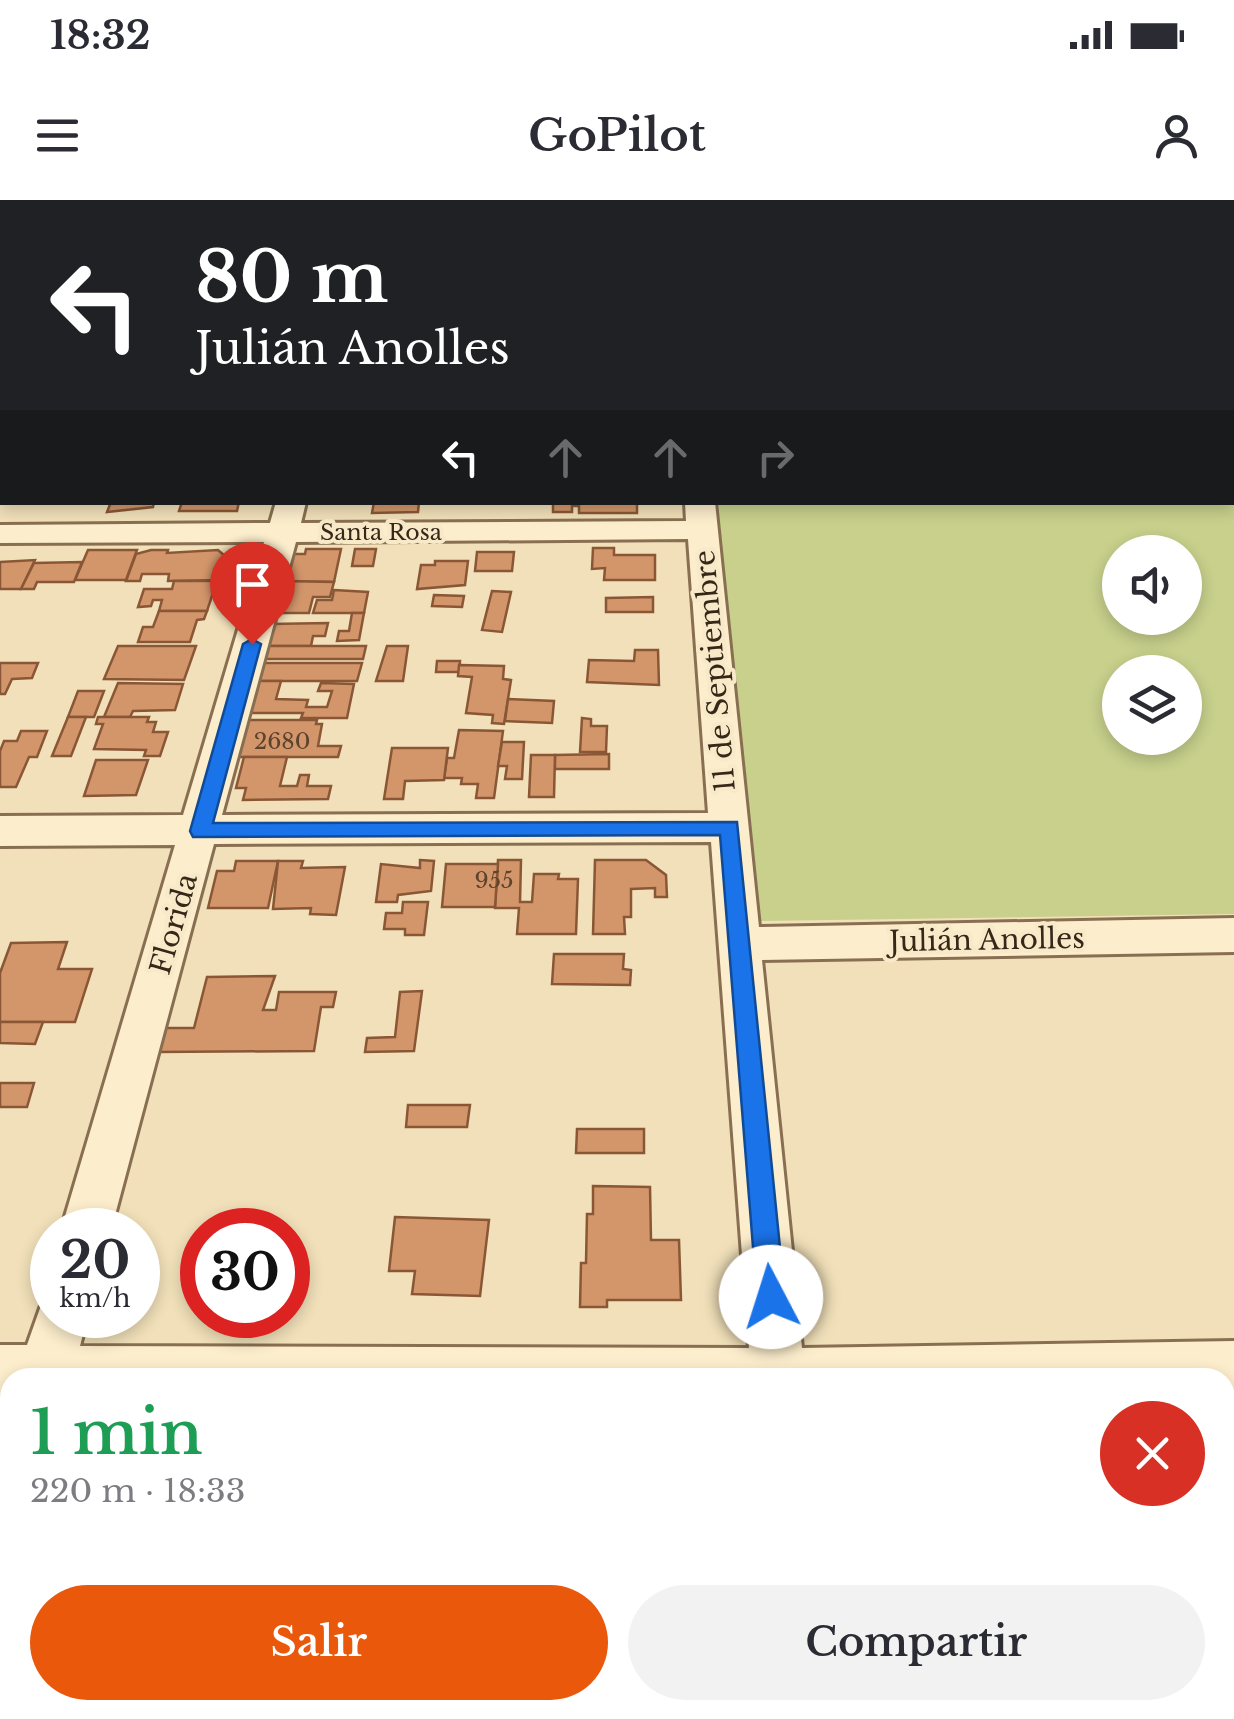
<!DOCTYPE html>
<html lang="es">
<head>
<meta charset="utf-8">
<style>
  :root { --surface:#fff; --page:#f2f2f3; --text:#2b2b33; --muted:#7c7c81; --accent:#ea580c }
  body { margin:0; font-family:"Libre Baskerville",serif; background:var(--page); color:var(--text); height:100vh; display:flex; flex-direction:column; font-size:38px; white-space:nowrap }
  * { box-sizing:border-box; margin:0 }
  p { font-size:32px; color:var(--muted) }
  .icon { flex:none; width:55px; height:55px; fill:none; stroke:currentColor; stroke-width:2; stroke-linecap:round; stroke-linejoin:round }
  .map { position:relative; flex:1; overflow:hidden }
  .panel { position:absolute; left:0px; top:1168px; width:1235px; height:352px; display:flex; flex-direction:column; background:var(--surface); border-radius:30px 30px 0 0; box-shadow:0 5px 15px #0003 }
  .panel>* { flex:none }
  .top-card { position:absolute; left:0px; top:0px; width:1235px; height:305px; box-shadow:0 5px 15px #0003; background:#202124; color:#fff; overflow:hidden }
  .controls { position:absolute; left:1102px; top:335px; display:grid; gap:20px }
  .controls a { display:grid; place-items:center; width:100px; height:100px; border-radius:50%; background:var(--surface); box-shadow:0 5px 15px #0003; font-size:50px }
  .speed { position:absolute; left:30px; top:1008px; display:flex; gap:20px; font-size:50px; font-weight:700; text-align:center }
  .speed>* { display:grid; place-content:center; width:130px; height:130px; border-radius:50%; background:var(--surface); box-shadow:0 5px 15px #0003; line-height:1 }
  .speed small { font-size:25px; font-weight:400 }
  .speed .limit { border:15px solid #d22; background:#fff; color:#111 }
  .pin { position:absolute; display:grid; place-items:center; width:85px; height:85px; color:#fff; margin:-102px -42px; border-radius:50% 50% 50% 0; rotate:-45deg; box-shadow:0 0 10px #0007 }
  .pin .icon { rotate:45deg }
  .me { position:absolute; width:110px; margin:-55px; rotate:355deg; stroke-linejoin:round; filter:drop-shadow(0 0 8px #0008) }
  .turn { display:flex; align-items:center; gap:35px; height:210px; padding:0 30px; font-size:45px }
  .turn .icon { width:130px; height:130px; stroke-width:2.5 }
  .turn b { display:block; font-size:70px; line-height:85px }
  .lanes { display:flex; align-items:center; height:95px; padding:0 30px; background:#0003; justify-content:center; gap:50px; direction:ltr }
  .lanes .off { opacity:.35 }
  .round { display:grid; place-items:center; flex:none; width:105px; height:105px; border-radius:52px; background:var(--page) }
  .overview { display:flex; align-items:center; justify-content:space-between; height:170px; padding:0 30px }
  h1 { font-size:60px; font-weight:600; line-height:75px; color:#1e9e55 }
  .cta { display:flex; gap:20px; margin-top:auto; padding:20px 30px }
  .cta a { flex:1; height:115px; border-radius:60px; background:var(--accent); color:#fff; font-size:40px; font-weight:600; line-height:115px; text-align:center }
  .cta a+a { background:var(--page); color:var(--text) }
  .status { display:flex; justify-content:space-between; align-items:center; height:70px; padding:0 50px; background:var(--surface); direction:ltr }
  .status svg { height:28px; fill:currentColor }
  header { display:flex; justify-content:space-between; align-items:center; height:130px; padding:0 30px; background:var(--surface); font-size:45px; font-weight:600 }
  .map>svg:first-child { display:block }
</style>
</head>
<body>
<div class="status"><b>18:32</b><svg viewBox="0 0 49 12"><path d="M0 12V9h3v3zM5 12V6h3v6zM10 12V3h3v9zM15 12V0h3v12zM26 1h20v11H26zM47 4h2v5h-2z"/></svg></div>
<header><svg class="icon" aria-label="menu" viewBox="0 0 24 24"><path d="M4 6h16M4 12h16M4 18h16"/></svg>GoPilot<svg class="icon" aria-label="person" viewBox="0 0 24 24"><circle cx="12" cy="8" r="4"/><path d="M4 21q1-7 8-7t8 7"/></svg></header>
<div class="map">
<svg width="1234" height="1519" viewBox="0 0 1234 1519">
  <rect width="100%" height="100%" fill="#f1e0b9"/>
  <path fill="#c8d08c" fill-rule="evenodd" d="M 1234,130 L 1234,714 L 757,721 L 717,303 L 1232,302 ZM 1120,352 L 1185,352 L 1185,418 L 1120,418 ZM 1120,472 L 1185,472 L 1185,538 L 1120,538 Z"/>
  <polygon fill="#bdc38d" points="698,0 1234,0 1234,124 1232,2"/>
  <g fill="#d3966b" stroke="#8a5736" stroke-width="2.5">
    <polygon points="111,302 154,302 153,307 107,312"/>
    <polygon points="182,302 239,302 237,311 179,311"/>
    <polygon points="374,302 419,302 418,312 372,313"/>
    <polygon points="553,302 637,302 637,313 579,313 579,306 572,306 572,312 553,312"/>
    <polygon points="593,348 614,348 614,355 655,355 655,380 604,380 605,368 592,369"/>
    <polygon points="306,349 341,349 334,382 281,381 288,354 305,354"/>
    <polygon points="355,349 376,349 373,366 352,366"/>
    <polygon points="88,350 137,350 126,380 75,380"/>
    <polygon points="151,350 168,350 167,353 218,350 225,356 217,380 168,381 169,374 142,374 140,381 126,381 136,354"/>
    <polygon points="477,352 514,352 512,371 475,371"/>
    <polygon points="35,360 21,389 0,389 0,362"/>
    <polygon points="435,361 468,361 465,385 417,389 421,365 435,365"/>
    <polygon points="82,362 74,382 37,382 34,389 21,389 34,363"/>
    <polygon points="174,381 217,381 207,411 159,411 162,400 153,400 151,406 138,407 144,389 172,389"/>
    <polygon points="281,381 334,382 330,397 313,397 309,413 273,413"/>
    <polygon points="334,390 368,392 364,413 313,413 317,400 332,400"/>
    <polygon points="492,391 511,392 502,432 482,430"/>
    <polygon points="434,395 464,396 462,407 432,406"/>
    <polygon points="653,397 653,412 606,412 606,398"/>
    <polygon points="159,411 207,411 204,419 197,420 190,442 138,442 143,427 153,427"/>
    <polygon points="352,413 364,413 359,440 337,441 339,431 349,431"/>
    <polygon points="328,423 325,436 313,436 311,446 264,446 270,424"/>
    <polygon points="118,446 196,446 184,480 104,479"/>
    <polygon points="264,446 366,446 363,459 261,459"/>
    <polygon points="387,446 408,446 403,481 376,481"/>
    <polygon points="635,450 658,450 659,485 587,482 589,460 634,461"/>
    <polygon points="437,461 460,461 459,472 436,472"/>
    <polygon points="0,463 38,463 32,478 12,479 5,494 0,494"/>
    <polygon points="260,463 362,463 357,481 255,481"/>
    <polygon points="459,465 504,466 503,479 511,480 504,524 492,523 493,515 466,513 472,477 458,476"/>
    <polygon points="255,481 281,481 276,499 308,500 306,507 327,507 332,491 318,491 321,483 354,484 347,518 301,518 303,513 247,513"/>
    <polygon points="118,483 183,484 175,510 133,511 130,517 104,517"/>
    <polygon points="78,491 104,491 94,517 68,517"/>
    <polygon points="508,499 554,501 552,523 505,521"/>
    <polygon points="68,517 86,517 71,556 52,556"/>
    <polygon points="98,517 149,517 147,522 156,522 153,532 168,532 160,556 144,556 146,550 94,549 103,524 96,524"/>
    <polygon points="582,518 591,519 591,526 607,526 606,552 580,552"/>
    <polygon points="245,520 317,520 316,524 322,524 318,546 341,546 338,557 235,557"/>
    <polygon points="459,530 503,531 494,598 476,598 478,584 461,584 462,578 444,578 447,558 454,558"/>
    <polygon points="21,531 47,531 37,557 29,557 16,587 0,587 0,551 4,541 17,541"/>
    <polygon points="502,542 524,542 522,579 505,579 507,566 498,566"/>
    <polygon points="392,548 448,548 444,580 405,581 403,599 384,599"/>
    <polygon points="609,554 609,569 555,569 555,555"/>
    <polygon points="531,555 555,555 554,597 529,597"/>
    <polygon points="244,557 287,557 280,586 297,586 300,575 309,575 307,586 331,586 328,599 243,600 246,588 236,588"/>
    <polygon points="96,560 148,560 136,595 84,596"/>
    <polygon points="420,660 434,661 431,691 398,695 397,702 376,702 381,664 420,668"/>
    <polygon points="498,660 521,660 520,702 532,702 534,674 559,674 558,679 578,679 576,734 517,734 519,708 495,708"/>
    <polygon points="595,660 646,660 666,675 667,697 655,697 655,688 631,689 631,717 624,717 625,734 593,734"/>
    <polygon points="236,661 278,661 268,708 208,708 217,671 234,671"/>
    <polygon points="278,661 303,661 301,668 345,667 336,715 310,714 311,708 273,709"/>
    <polygon points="446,664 498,664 495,707 442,707"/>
    <polygon points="403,702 428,702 424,735 405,735 405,729 384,729 386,713 402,713"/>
    <polygon points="67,742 58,769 92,769 75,822 0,822 0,773 11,743"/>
    <polygon points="554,754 624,754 623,769 631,770 630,785 552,784"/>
    <polygon points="275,776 263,810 276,810 279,792 336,792 333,807 321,807 314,851 158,852 164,828 194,828 207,777"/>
    <polygon points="422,791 414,851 365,852 367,838 395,837 400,792"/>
    <polygon points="0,822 43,822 35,844 0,843"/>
    <polygon points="0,883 34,883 27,907 0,907"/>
    <polygon points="408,905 470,905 467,927 406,927"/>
    <polygon points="577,929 644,929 644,953 576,953"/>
    <polygon points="593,986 650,987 651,1040 679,1040 681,1100 607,1100 607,1107 580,1107 581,1063 586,1063 587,1014 593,1014"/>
    <polygon points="395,1017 489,1020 480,1096 412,1094 415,1071 389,1071"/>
    <polygon points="6,1403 10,1403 10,1486 0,1486 0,1427"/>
    <polygon points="10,1504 10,1510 88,1510 86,1519 5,1519"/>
    <polygon points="343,1510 422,1510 422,1519 342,1519"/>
  </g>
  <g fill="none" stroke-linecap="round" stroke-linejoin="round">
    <defs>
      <g id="minor">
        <rect x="668" y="0" width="22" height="2"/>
        <polygon points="2,94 2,113 0,114 0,95"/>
        <path d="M 276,302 L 306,302 L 301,323 L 686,321 L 685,302 L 715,302 L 759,727 L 1234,718 L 1234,752 L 762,760 L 802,1148 L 1234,1141 L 1234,1195 L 1225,1195 L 1225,1178 L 10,1178 L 10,1199 L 0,1199 L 0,1145 L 27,1145 L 44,1097 L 52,1093 L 52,1115 L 88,1115 L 80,1146 L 749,1148 L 711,642 L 214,644 L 111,1030 L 61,1030 L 175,645 L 0,646 L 0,616 L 183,615 L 264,342 L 0,343 L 0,325 L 270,323 ZM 688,339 L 708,613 L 222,615 L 296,342 Z"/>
        <polygon points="10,1269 10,1358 0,1362 0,1273"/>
        <rect x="776" y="1510" width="62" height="9"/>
      </g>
    </defs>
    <use href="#minor" stroke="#896f52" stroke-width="6"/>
    <use href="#minor" fill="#fcedcc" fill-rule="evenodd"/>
  </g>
  <polygon fill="#1a73e8" stroke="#114b97" stroke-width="2.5" points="252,439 261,444 213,623 737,622 785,1097 780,1106 771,1110 761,1106 757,1097 720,635 193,637 190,631 243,444"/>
  <g text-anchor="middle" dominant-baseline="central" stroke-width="8" stroke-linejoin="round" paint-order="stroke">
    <g font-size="22" fill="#362719" stroke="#f8eac9">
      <text x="381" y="332">Santa Rosa</text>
    </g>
    <g font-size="22" fill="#5d432e">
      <text x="282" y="541">2680</text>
      <text x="494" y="680">955</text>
    </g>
    <g font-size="28" fill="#362719" stroke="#f8eac9">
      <text transform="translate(715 471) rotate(-95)">11 de Septiembre</text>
      <text transform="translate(174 724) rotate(-74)">Florida</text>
      <text transform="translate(987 740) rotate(-1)">Julián Anolles</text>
    </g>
  </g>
</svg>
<div class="controls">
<a><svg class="icon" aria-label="sound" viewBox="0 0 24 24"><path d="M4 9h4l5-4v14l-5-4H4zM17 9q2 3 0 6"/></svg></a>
<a><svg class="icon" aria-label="layers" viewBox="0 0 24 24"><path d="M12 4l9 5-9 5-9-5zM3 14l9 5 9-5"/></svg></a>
</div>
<div class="speed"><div>20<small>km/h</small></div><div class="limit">30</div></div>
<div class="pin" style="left:252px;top:444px;background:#d93025"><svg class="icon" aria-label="arrive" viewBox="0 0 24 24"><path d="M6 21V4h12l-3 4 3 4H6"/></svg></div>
<svg class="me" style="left:771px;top:1097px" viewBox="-20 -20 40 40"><circle r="19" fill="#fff"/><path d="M0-13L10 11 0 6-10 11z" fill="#1a73e8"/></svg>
<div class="top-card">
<div class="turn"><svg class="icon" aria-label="left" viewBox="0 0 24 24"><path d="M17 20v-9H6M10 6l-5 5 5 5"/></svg><div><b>80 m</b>Julián Anolles</div></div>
<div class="lanes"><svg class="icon" aria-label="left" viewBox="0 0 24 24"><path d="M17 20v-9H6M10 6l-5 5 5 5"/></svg><svg class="icon off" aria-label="ahead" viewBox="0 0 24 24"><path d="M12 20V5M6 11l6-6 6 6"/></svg><svg class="icon off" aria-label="ahead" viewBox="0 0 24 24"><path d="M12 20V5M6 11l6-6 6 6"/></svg><svg class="icon off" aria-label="right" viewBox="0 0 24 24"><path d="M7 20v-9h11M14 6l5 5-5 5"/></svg></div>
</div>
<section class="panel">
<div class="overview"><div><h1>1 min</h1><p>220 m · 18:33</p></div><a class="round" style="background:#d93025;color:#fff"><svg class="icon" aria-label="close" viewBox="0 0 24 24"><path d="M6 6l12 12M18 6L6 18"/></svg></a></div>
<div class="cta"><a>Salir</a><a>Compartir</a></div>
</section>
</div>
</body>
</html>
